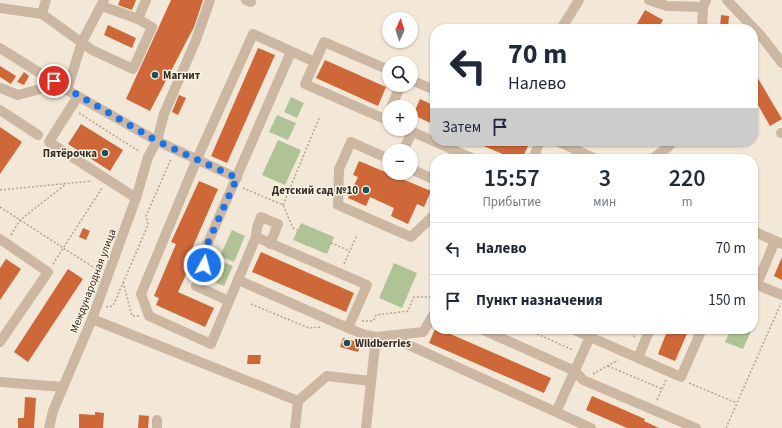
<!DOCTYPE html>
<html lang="ru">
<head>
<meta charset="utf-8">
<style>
  :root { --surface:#fff; --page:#f6f6f7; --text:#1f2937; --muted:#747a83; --line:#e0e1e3 }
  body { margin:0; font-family:"Source Sans 3",sans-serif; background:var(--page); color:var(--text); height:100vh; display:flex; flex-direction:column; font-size:15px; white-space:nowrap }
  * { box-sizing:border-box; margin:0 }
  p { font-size:13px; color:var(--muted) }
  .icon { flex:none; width:22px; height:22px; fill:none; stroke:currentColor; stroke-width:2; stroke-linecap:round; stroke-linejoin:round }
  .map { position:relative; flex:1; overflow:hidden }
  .side { position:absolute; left:430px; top:154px; width:328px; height:180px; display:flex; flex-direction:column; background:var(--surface); border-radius:16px; box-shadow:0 1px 3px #0004 }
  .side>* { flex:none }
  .banner { position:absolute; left:430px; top:24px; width:328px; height:122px; border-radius:16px; box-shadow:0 1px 3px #0004; background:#fff; color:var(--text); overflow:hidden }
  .needle { width:26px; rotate:3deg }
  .fabs { position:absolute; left:382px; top:12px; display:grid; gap:8px }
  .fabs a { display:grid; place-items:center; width:36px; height:36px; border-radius:50%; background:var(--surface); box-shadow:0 1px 3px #0004; font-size:20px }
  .pin { position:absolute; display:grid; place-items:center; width:34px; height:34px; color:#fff; margin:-17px; border:2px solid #fff; border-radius:50%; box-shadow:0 1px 4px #0007 }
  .me { position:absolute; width:44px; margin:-22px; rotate:7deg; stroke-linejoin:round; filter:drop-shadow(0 0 3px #0008) }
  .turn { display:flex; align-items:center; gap:14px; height:84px; padding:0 12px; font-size:18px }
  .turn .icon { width:52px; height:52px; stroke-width:2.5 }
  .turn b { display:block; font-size:28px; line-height:34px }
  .then { display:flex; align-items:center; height:38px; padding:0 12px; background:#0003; gap:8px; font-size:15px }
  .eta { display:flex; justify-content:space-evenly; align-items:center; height:68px; text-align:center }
  .eta b { font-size:24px; font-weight:600; line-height:28px }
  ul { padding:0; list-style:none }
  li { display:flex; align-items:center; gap:12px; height:52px; padding:0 12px; border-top:1px solid var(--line) }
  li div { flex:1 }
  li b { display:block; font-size:15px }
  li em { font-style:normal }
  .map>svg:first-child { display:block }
</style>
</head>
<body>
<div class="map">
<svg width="782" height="428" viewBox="0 0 782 428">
  <rect width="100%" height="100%" fill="#f3e8d7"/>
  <g fill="#b0c396">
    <polygon points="291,97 304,103 297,118 284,112"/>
    <polygon points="277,115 296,123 288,140 269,132"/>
    <polygon points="278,140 301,150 285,185 262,175"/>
    <polygon points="301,223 334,237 327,254 293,240"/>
    <polygon points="232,230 245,236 234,262 220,256"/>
    <polygon points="218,260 233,266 224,286 210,280"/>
    <polygon points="394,263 417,273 402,308 379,298"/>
    <polygon points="731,329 752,329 743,349 725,342"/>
  </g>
  <g fill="#cf6838">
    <polygon points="120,0 136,0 132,10 118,5"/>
    <polygon points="171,0 203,0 194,27 150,111 126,99"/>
    <polygon points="645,10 663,20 658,29 634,29"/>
    <polygon points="721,15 729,16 728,29 720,28"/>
    <polygon points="108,25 136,38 132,48 104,35"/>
    <polygon points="258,48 275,55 227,163 211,156"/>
    <polygon points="325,60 386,87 378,106 316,78"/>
    <polygon points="0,66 16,76 11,84 0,77"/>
    <polygon points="753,70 782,119 770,126 753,96"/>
    <polygon points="24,72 29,76 24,85 17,82"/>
    <polygon points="179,95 186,98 178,115 172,112"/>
    <polygon points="420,99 435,106 435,125 413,115"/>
    <polygon points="81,124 123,150 110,171 68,144"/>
    <polygon points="0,127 22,142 0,174"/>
    <polygon points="472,141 516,141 528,146 522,159 514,159"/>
    <polygon points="359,161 431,191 424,207 417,204 408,224 391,216 394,208 370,197 366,206 348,198 358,177 353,175"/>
    <polygon points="199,181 218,189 191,251 196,253 178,292 214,308 205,327 156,305 159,298 154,296 176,244 171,242"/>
    <polygon points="83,228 90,231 86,240 79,237"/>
    <polygon points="261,252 354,293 346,312 252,272"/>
    <polygon points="782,257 782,280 774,276"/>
    <polygon points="6,259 21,269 0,300 0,268"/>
    <polygon points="68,269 83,279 28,362 14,352"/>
    <polygon points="435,329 439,329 551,378 544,393 429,343"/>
    <polygon points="668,329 689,329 675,361 658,354"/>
    <polygon points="343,338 361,343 358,352 340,347"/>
    <polygon points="248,355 261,355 260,364 247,364"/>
    <polygon points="592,396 645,419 644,421 659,428 627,428 586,410"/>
    <polygon points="25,397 36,398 34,428 18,428 18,418 24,418"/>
    <polygon points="95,412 104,413 103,428 79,428 79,414 95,415"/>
    <polygon points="139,415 149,416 148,428 138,428"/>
  </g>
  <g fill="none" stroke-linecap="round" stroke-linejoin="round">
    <g stroke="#b7a28c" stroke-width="1.5" stroke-dasharray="2 2" stroke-linecap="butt">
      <polyline points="79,113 140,152"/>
      <polyline points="243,188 283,205 293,228 297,230"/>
      <polyline points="0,190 92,181"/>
      <polyline points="283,205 320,116"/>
      <polyline points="0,207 99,271"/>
      <polyline points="11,235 20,220 66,184"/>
      <polyline points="331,243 350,251"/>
      <polyline points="53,264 102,188"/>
      <polyline points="344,264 357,235"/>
      <polyline points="123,282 132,316 139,316"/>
      <polyline points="251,304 309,328 321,327"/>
      <polyline points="106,307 113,306 148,225 146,216 171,159"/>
      <polyline points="362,321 373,321 376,315 408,311 414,297 435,297"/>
      <polyline points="526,329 573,350"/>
      <polyline points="629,329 636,339"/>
      <polyline points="608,366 662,389"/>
      <polyline points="593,374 618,360"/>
      <polyline points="689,383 737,403"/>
      <polyline points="657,400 666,380"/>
      <polyline points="726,428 781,303"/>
    </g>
    <g stroke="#ccb8a2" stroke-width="10">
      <polyline points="46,0 42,14 92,50 133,69 152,27 138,19"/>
      <polyline points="246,0 251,2"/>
      <polyline points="649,0 667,6 703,7"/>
      <polyline points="727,0 762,37 782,63"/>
      <polyline points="102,6 138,19 146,0"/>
      <polyline points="0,8 42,14"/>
      <polyline points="561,29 579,0"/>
      <polyline points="702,29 703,7 706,0"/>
      <polyline points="0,48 67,90 157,141 237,178"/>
      <polyline points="315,62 253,34 197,159 141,294 149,316 211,344 256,237 367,285 348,328 365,335 376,337 423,332 435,312"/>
      <polyline points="389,70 324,42 305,84 389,121"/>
      <polyline points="411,80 435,90"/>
      <polyline points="0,88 18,95 44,88 66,90"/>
      <polyline points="67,90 82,42 104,0"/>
      <polyline points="78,96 49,142 136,198"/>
      <polyline points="391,107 401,85"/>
      <polyline points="0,110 38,135"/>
      <polyline points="406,129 474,159"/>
      <polyline points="781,133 782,133"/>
      <polyline points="557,141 596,159"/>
      <polyline points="403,151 412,132"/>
      <polyline points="389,159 351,142 339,169 338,205 411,237 435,214"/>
      <polyline points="533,159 540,141"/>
      <polyline points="652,159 668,147 673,141"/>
      <polyline points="411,169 435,180"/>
      <polyline points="753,231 782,244"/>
      <polyline points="256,237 257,228 261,217 278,224 270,244"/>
      <polyline points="0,239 48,272 0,342"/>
      <polyline points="238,280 348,328"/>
      <polyline points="753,283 782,295"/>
      <polyline points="757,284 775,241"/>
      <polyline points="229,301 196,286 204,265 206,247 291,52"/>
      <polyline points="92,319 298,401 295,428"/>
      <polyline points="481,329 575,371 583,380 696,428"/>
      <polyline points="572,329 681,377 702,329"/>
      <polyline points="389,336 556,412 590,337"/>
      <polyline points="638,358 650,329"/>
      <polyline points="0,382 63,387"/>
      <polyline points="298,401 327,376 371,381"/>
      <polyline points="556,412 591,428"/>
      <polyline points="49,428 53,411 92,319 136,198 148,157 157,141 164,114 196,40 210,0"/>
      <polyline points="157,428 157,420"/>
      <polyline points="366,428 376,337"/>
    </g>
  </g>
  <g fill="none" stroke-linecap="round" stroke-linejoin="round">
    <polyline stroke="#1a73e8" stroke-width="7" stroke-dasharray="0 12.6" points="54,81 157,141 237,178 206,247 204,265"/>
  </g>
  <g fill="#18515a" stroke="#faf2e3" stroke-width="1.5">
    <circle cx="155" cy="75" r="4"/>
    <circle cx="105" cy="153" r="4"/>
    <circle cx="366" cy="190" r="4"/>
    <circle cx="347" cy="343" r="4"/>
  </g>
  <g text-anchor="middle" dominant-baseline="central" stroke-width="3" stroke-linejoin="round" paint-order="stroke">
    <g font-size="11" font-weight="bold" fill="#362c25" stroke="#faf2e3" text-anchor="start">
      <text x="163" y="75">Магнит</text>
      <text x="97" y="153" text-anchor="end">Пятёрочка</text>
      <text x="358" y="190" text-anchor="end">Детский сад №10</text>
      <text x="355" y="343">Wildberries</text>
    </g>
    <g font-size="11" fill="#362c25" stroke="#faf2e3">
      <text transform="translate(93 281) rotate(-69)">Международная улица</text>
    </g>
  </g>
</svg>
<div class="fabs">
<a><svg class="needle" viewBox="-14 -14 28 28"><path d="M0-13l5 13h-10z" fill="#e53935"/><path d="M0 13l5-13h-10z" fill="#747a83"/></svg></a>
<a><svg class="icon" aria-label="search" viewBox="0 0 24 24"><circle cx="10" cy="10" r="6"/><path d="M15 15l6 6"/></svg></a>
<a>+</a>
<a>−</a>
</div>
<div class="pin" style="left:54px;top:81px;background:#d93025"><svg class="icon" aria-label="arrive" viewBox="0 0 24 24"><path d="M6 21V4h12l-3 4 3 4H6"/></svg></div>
<svg class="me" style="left:204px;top:265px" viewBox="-20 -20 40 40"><circle r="17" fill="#1a73e8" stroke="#fff" stroke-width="3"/><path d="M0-11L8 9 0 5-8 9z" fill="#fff"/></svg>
<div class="banner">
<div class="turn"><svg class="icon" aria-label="left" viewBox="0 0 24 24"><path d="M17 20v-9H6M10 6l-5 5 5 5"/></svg><div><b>70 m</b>Налево</div></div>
<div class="then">Затем<svg class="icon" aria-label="arrive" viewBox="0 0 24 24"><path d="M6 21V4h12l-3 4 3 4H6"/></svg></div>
</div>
<section class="side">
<div class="eta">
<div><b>15:57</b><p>Прибытие</p></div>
<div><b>3</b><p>мин</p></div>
<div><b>220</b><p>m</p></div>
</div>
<ul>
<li><svg class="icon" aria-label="left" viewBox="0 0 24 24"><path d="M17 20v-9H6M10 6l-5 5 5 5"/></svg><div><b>Налево</b></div><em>70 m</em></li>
<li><svg class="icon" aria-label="arrive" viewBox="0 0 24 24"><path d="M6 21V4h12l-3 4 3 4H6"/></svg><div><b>Пункт назначения</b></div><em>150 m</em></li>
</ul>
</section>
</div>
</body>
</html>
